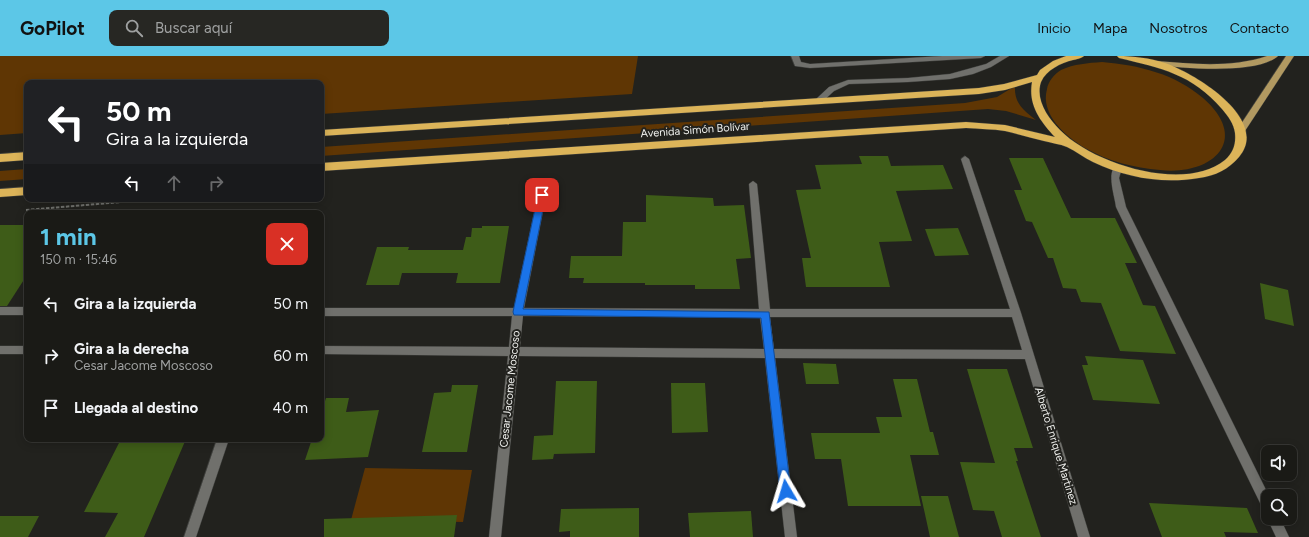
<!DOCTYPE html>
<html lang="es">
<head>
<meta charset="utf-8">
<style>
  :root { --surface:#1a1a16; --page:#272723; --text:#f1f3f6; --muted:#9fa1a1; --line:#383835; --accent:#5cc7e7 }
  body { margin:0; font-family:Figtree,sans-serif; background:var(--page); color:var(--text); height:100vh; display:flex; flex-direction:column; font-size:15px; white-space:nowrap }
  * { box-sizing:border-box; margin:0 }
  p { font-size:13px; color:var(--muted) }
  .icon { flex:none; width:22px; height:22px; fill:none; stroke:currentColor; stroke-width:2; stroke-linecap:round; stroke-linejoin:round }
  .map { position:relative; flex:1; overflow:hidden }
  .sheet { position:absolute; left:24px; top:154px; width:300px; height:232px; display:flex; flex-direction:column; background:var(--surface); border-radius:8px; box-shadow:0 2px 10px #0003,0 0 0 1px var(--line) }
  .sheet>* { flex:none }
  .banner { position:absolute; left:24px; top:24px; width:300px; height:122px; border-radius:8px; box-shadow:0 2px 10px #0003,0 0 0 1px var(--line); background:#202124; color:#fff; overflow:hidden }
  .buttons { position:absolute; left:1261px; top:389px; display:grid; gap:8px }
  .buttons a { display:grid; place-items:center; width:36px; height:36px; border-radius:8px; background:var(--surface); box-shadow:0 2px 10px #0003,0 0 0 1px var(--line); font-size:20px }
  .pin { position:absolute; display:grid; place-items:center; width:34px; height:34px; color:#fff; margin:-17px; border-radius:8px; box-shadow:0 2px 6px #0006 }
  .me { position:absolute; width:44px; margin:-22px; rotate:353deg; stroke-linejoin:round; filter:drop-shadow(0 0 3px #0008) }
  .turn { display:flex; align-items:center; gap:14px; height:84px; padding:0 16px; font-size:18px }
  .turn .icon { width:52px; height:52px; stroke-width:2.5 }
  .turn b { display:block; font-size:28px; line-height:34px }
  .lanes { display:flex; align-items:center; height:38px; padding:0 16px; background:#0003; justify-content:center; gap:20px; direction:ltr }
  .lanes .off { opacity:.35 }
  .round { display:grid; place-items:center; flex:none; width:42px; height:42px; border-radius:8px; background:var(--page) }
  .headline { display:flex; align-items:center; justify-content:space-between; height:68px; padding:0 16px }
  h1 { font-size:24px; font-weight:700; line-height:30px; color:var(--accent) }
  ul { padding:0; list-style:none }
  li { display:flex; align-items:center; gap:12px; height:52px; padding:0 16px }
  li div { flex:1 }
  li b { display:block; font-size:15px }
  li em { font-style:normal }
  header { display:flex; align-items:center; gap:24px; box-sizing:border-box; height:56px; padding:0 20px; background:var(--accent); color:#111 }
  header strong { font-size:19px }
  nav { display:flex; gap:22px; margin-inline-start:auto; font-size:14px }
  .search { width:280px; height:36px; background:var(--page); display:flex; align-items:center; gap:10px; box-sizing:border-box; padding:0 14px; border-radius:8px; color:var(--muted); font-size:15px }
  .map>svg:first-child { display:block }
</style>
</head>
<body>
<header>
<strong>GoPilot</strong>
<div class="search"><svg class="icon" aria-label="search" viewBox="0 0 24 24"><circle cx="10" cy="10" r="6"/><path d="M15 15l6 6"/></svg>Buscar aquí</div>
<nav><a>Inicio</a><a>Mapa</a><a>Nosotros</a><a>Contacto</a></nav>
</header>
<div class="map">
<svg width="1309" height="481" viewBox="0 0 1309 481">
  <rect width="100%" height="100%" fill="#22221e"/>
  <g fill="#5f3604">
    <polygon points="0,0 638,0 632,38 321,58 321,27 27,27 27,77 0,79"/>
    <path d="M 1102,6 C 1139,9 1175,18 1203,42 C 1252,85 1211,120 1160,114 C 1134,112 1108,105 1085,92 C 1065,80 1040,58 1047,33 C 1048,26 1054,18 1061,14 C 1074,8 1088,7 1102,6 Z"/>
    <path d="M 1015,30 C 1014,47 1023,54 1036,64 L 1006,55 L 988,53 L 321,100 L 321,91 L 965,47 L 997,41 Z"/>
    <polygon points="27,113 27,123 0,125 0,115"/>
    <polygon points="365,412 472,414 463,466 351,464"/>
  </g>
  <g fill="#3e5c18">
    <polygon points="859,100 888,100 891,110 943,109 953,133 896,135 912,185 879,186 890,231 806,231 802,202 811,202 796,134 821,133 815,109 862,108"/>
    <polygon points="1009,102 1043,102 1071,162 1115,162 1137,207 1125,207 1143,249 1155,250 1176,298 1120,295 1101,247 1081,246 1076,233 1063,232 1053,202 1048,202 1032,166 1026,165 1014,134 1022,134"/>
    <polygon points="646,139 713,142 714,150 744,149 751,202 736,203 740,233 695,233 695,229 645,229 645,227 583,227 584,222 569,222 571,200 622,200 623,166 646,166"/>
    <polygon points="0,169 27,169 27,219 7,250 0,250"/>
    <polygon points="482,170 509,170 500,227 456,227 458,217 402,217 399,229 366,229 377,191 409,191 408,194 463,194 466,181 471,181 472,172 482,172"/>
    <polygon points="958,172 969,199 935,200 925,173"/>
    <polygon points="1260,227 1288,234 1294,270 1265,263"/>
    <polygon points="1085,300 1143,304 1160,348 1093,344 1082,309 1088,309"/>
    <polygon points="803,307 836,308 839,328 806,328"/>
    <polygon points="967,313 1007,313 1033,392 1014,392 1018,405 1016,405 1041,481 1002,481 994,455 973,454 960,406 995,407"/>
    <polygon points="893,323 917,323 930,376 933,376 939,399 910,399 921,450 848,450 841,403 815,403 811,377 880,377 876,361 902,361"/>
    <polygon points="556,325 597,325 595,397 554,398 553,403 532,404 534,380 553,379"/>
    <polygon points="671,327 705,327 708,376 672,377"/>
    <polygon points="452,329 478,329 467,396 422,396 434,337 451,336"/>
    <polygon points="326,342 349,342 346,356 379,354 368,401 305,404 312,383 321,383 321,357"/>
    <polygon points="121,383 186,383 144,481 105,481 118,457 84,456"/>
    <polygon points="921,440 948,440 959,481 930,481"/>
    <polygon points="1149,447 1247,452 1258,477 1224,476 1226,481 1162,481"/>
    <polygon points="639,452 639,481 570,481 570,475 559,476 561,453"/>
    <polygon points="751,455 753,481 690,481 688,457"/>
    <polygon points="457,459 454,481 324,481 324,463"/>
    <polygon points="0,460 39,460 28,481 0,481"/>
  </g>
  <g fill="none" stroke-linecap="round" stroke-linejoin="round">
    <defs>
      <g id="minor">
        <polygon points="791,0 799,0 801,6 810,8 942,0 985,0 981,2 810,12 795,10"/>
        <polygon points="1000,0 1009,0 991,11 973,18 950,23 908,26 849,28 834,35 821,47 818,48 814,45 829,31 848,24 908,22 950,18 986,8"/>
        <path d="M 965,100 L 969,103 L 1021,257 L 1090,481 L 1078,481 L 1025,303 L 775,302 L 797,481 L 785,481 L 765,302 L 519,300 L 501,481 L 489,481 L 508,300 L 321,298 L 321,290 L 509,291 L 512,260 L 321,260 L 321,252 L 514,252 L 538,139 L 542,136 L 546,139 L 524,252 L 759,253 L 749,128 L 753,125 L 757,128 L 770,253 L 1010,253 L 961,103 ZM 523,260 L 760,261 L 764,293 L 520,291 ZM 770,261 L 1012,261 L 1022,294 L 774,293 Z"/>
        <path d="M 1118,109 L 1122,112 L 1119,122 L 1126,151 L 1269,440 L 1268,457 L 1264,455 L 1116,151 C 1115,141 1105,113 1118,109 Z"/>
        <rect x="0" y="251" width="27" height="8"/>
        <rect x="0" y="290" width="27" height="8"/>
        <polygon points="217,383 229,383 196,481 184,481"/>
        <polygon points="1268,459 1268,462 1280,462 1289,481 1276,481 1267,462"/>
      </g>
      <g id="major">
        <path d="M 1267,0 L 1278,0 C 1257,19 1183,12 1156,9 L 1152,7 L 1156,5 C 1193,8 1231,12 1267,0 Z"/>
        <polygon points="1286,0 1294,0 1243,78 1237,78 1237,74"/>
      </g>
      <g id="highway">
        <path d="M 1066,0 L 1084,0 C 1080,3 1077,3 1073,4 C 1061,7 1046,14 1041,26 C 1035,44 1048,62 1060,74 C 1093,108 1185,137 1225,104 C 1234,96 1236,87 1235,77 C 1234,68 1228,60 1222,53 C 1192,18 1161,12 1119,2 L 1117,0 C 1134,0 1149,2 1165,7 C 1194,17 1271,63 1239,101 C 1229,113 1215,120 1199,122 C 1163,128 1127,122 1093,106 C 1084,102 1076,95 1067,91 C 1060,88 1051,87 1044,85 C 1031,82 1018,78 1005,75 C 993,73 979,73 966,72 L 321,115 L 321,107 L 966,66 L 1005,69 L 1055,81 C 1040,65 1028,49 1032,26 L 1005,34 L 979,38 L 321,80 L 321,74 L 979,32 L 1004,28 L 1037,19 L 1040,14 L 1053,5 Z"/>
        <polygon points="27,96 27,104 0,106 0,98"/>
        <polygon points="27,131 27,139 0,141 0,133"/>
      </g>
    </defs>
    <use href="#minor" stroke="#3d3e3b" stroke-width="1"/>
    <use href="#major" stroke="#3d3e3b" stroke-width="1"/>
    <use href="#highway" stroke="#3d3e3b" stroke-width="1"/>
    <polyline stroke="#72736f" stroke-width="2" stroke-dasharray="3.5 1.5" stroke-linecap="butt" points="26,154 157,143"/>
    <use href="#minor" fill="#70706c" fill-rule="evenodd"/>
    <use href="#major" fill="#b19961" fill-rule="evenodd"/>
    <use href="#highway" fill="#dcb459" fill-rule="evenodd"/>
  </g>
  <polygon fill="#1a73e8" stroke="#114b97" points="542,136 546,139 523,253 769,256 791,435 790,439 786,440 782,439 780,435 761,262 514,259 513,256 538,139"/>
  <g text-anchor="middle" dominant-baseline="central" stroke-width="4" stroke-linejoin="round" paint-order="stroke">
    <g font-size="11" fill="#f0f1ee" stroke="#22221e">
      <text transform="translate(695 74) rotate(-4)">Avenida Simón Bolívar</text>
      <text transform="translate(510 333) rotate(-84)">Cesar Jacome Moscoso</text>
      <text transform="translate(1056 390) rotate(73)">Alberto Enrique Martinez</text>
    </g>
  </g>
</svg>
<div class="buttons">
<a><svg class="icon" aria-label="sound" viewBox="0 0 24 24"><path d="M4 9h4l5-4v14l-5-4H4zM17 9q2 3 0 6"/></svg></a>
<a><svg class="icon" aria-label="search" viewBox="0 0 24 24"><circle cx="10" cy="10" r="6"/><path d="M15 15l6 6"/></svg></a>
</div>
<div class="pin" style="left:542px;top:139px;background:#d93025"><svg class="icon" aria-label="arrive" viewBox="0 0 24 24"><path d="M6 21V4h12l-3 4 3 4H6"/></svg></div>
<svg class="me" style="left:786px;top:435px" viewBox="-20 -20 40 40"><path d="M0-17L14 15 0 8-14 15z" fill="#1a73e8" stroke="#fff" stroke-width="4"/></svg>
<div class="banner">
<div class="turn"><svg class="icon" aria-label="left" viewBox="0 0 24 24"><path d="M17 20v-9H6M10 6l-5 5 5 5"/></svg><div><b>50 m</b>Gira a la izquierda</div></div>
<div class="lanes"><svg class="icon" aria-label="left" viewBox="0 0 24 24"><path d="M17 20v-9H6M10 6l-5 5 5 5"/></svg><svg class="icon off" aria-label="ahead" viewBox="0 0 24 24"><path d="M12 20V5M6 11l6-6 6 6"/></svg><svg class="icon off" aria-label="right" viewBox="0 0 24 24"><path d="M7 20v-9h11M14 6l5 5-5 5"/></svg></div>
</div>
<section class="sheet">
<div class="headline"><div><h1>1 min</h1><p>150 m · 15:46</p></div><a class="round" style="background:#d93025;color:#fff"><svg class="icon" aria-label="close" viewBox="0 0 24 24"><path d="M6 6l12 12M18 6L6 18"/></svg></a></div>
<ul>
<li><svg class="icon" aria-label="left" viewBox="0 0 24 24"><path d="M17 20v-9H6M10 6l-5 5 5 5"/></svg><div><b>Gira a la izquierda</b></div><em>50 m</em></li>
<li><svg class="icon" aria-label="right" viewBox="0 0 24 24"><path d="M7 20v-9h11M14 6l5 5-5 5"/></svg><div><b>Gira a la derecha</b><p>Cesar Jacome Moscoso</p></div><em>60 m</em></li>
<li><svg class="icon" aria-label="arrive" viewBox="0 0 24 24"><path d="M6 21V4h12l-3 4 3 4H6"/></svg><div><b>Llegada al destino</b></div><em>40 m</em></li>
</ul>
</section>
</div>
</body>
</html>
